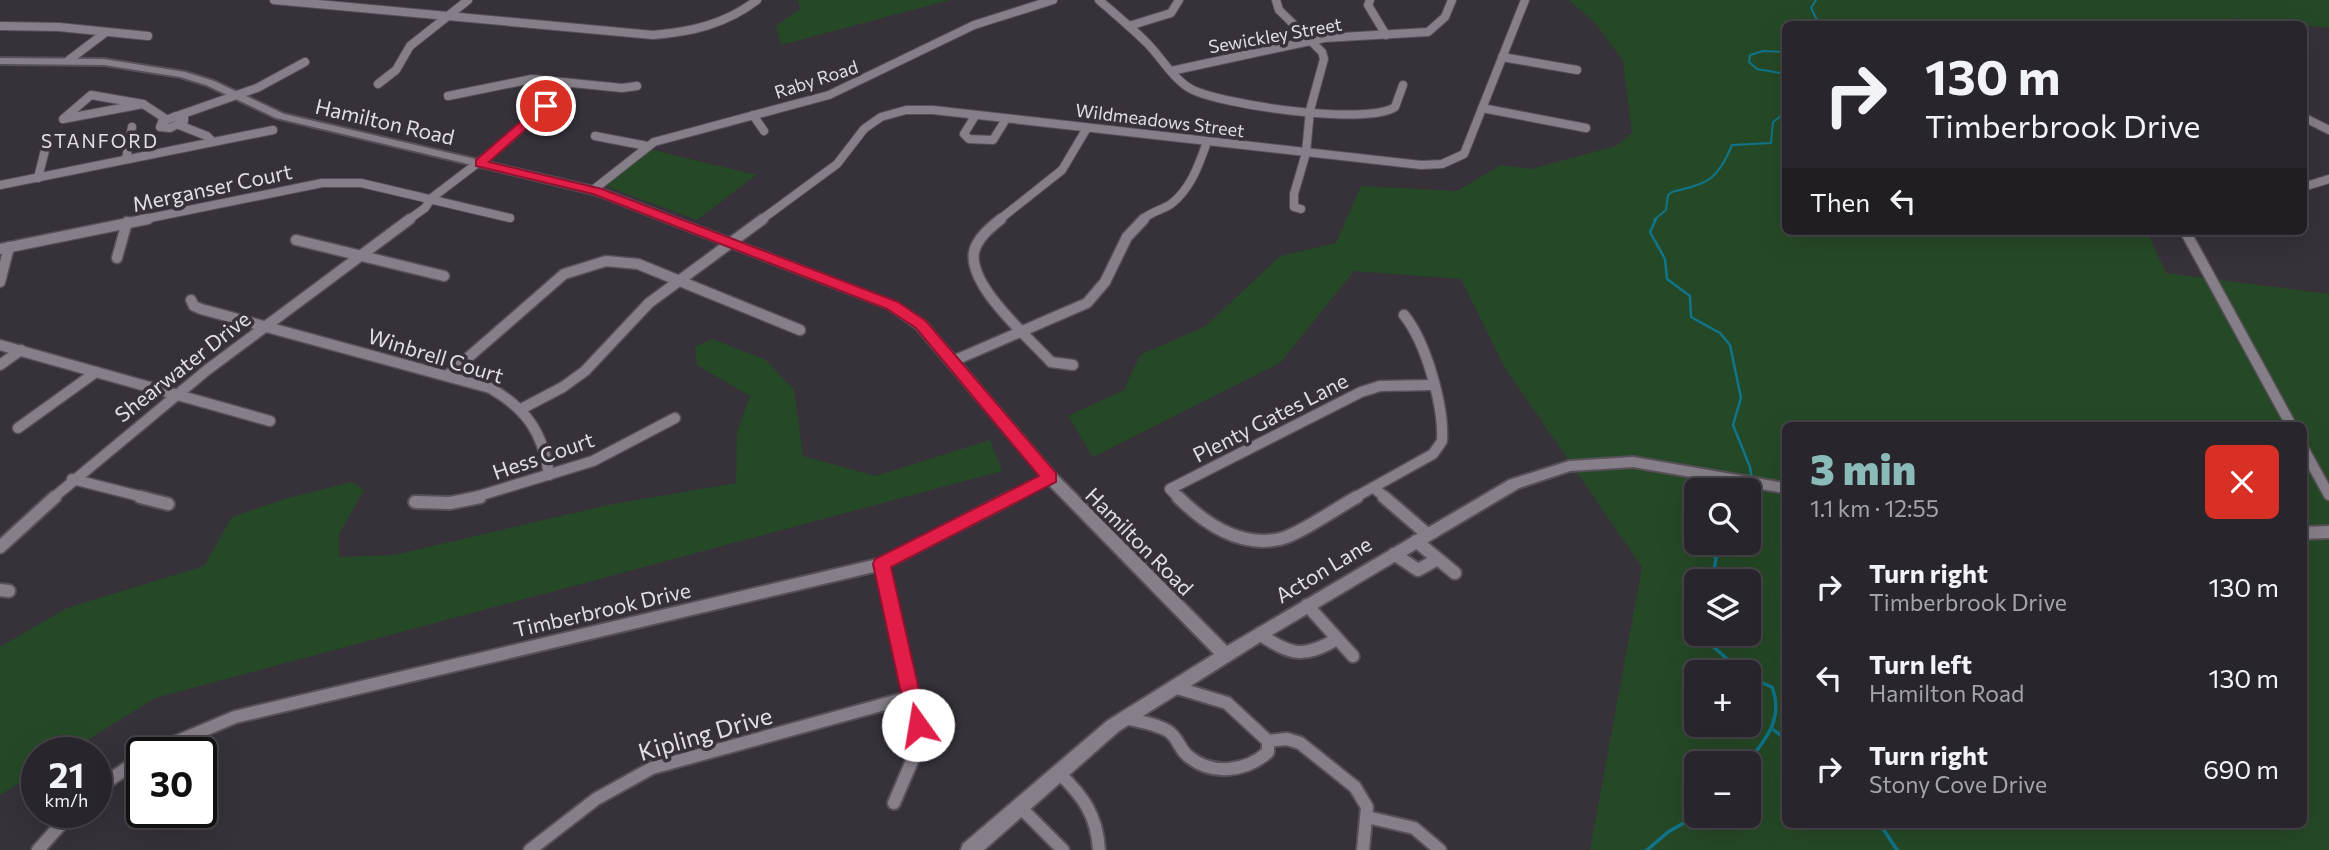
<!DOCTYPE html>
<html lang="en">
<head>
<meta charset="utf-8">
<style>
  :root { --surface:#29252c; --page:#353138; --text:#f1f3f6; --muted:#a5a5a9; --line:#454248; --accent:#8bbbb9 }
  body { margin:0; font-family:Commissioner,sans-serif; background:var(--page); color:var(--text); height:100vh; display:flex; flex-direction:column; font-size:26px; white-space:nowrap }
  * { box-sizing:border-box; margin:0 }
  p { font-size:23px; color:var(--muted) }
  .icon { flex:none; width:38px; height:38px; fill:none; stroke:currentColor; stroke-width:2; stroke-linecap:round; stroke-linejoin:round }
  .map { position:relative; flex:1; overflow:hidden }
  .side { position:absolute; left:1782px; top:422px; width:525px; height:406px; display:flex; flex-direction:column; background:var(--surface); border-radius:10px; box-shadow:0 7px 28px #0002,0 0 0 2px var(--line) }
  .side>* { flex:none }
  .hud { position:absolute; left:1782px; top:21px; width:525px; height:214px; border-radius:10px; box-shadow:0 7px 28px #0002,0 0 0 2px var(--line); background:#29252c; color:var(--text); overflow:hidden }
  .tools { position:absolute; left:1684px; top:478px; display:grid; gap:14px }
  .tools a { display:grid; place-items:center; width:77px; height:77px; border-radius:10px; background:var(--surface); box-shadow:0 7px 28px #0002,0 0 0 2px var(--line); font-size:35px }
  .speed { position:absolute; left:21px; top:737px; display:flex; gap:14px; font-size:35px; font-weight:700; text-align:center }
  .speed>* { display:grid; place-content:center; width:91px; height:91px; border-radius:50%; background:var(--surface); box-shadow:0 7px 28px #0002,0 0 0 2px var(--line); line-height:1 }
  .speed small { font-size:18px; font-weight:400 }
  .speed .limit { border:4px solid #111; border-radius:10px; background:#fff; color:#111 }
  .pin { position:absolute; display:grid; place-items:center; width:60px; height:60px; color:#fff; margin:-30px; border:4px solid #fff; border-radius:50%; box-shadow:0 2px 7px #0007 }
  .me { position:absolute; width:77px; margin:-38px; rotate:347deg; stroke-linejoin:round; filter:drop-shadow(0 0 5px #0008) }
  .turn { display:flex; align-items:center; gap:24px; height:147px; padding:0 28px; font-size:32px }
  .turn .icon { width:91px; height:91px; stroke-width:2.5 }
  .turn b { display:block; font-size:49px; line-height:60px }
  .then { display:flex; align-items:center; height:66px; padding:0 28px; background:#0003; gap:14px; font-size:26px }
  .round { display:grid; place-items:center; flex:none; width:74px; height:74px; border-radius:10px; background:var(--page) }
  .summary { display:flex; align-items:center; justify-content:space-between; height:119px; padding:0 28px }
  h1 { font-size:42px; font-weight:800; line-height:52px; color:var(--accent) }
  ul { padding:0; list-style:none }
  li { display:flex; align-items:center; gap:21px; height:91px; padding:0 28px }
  li div { flex:1 }
  li b { display:block; font-size:26px }
  li em { font-style:normal }
  .map>svg:first-child { display:block }
</style>
</head>
<body>
<div class="map">
<svg width="2329" height="850" viewBox="0 0 2329 850">
  <rect width="100%" height="100%" fill="#37313a"/>
  <g fill="#254926" fill-rule="evenodd">
    <polygon points="798,0 950,0 781,45 776,26 800,9"/>
    <path d="M 1569,0 L 2329,0 L 2329,28 L 2231,18 L 2227,24 L 1785,24 L 1785,231 L 2147,231 L 2166,273 L 2329,294 L 2329,850 L 1590,850 L 1642,567 L 1505,368 L 1461,279 L 1354,271 L 1280,363 L 1093,457 L 1068,416 L 1124,390 L 1140,355 L 1206,326 L 1280,256 L 1336,243 L 1361,186 L 1457,191 L 1501,165 L 1531,169 L 1616,146 L 1632,133 L 1623,61 L 1596,24 ZM 1785,425 L 2303,425 L 2303,824 L 1785,824 ZM 1696,490 L 1748,490 L 1748,542 L 1696,542 ZM 1696,581 L 1748,581 L 1748,634 L 1696,634 ZM 1696,672 L 1748,672 L 1748,724 L 1696,724 ZM 1696,763 L 1748,763 L 1748,816 L 1696,816 Z"/>
    <polygon points="649,149 756,175 697,220 606,186"/>
    <polygon points="712,339 766,360 794,390 803,456 876,476 990,440 1002,471 155,698 68,752 37,752 37,772 0,795 0,647 67,608 204,566 232,517 285,499 352,482 364,490 339,534 339,557 394,555 608,505 736,483 737,432 750,396 697,365 695,347"/>
  </g>
  <g fill="none" stroke-linecap="round" stroke-linejoin="round">
    <g stroke="#10758c" stroke-width="2">
      <polyline points="1816,0 1811,8 1819,24"/>
      <polyline points="1785,52 1763,51 1750,55 1749,62 1757,69 1785,74"/>
      <polyline points="1785,102 1785,110"/>
      <path d="M 1654,220 L 1666,210 L 1668,195 L 1672,192 C 1708,183 1717,181 1732,145 L 1771,143 L 1773,122 L 1785,113"/>
    </g>
    <g stroke="#10758c" stroke-width="2.5">
      <polyline points="1656,219 1650,232 1665,259 1667,279 1690,296 1691,317 1720,333 1730,345 1741,398 1733,425 1750,467 1752,480"/>
      <polyline points="1748,494 1751,487"/>
    </g>
    <g stroke="#10758c" stroke-width="3.5">
      <polyline points="1710,542 1716,559 1712,581"/>
      <polyline points="1713,634 1709,643 1742,672"/>
      <polyline points="1774,730 1785,739"/>
      <path d="M 1747,763 C 1766,739 1784,719 1772,687 L 1748,677"/>
      <polyline points="1880,824 1897,850"/>
      <polyline points="1647,850 1668,832 1696,816"/>
    </g>
    <defs>
      <g id="minor-far2">
        <path d="M 274,0 L 653,35 C 691,32 726,24 757,0"/>
        <path d="M 1099,0 C 1115,14 1132,28 1147,43 C 1161,57 1173,79 1191,89 C 1222,105 1367,126 1395,107 L 1403,85"/>
        <polyline points="1276,0 1279,10 1322,52 1324,59 1310,110 1306,153 1294,194 1294,207 1301,209"/>
        <polyline points="1370,0 1368,5 1386,35"/>
        <polyline points="0,26 59,27 148,36"/>
        <polyline points="1129,26 1171,13 1179,0"/>
        <polyline points="1502,57 1577,70"/>
        <polyline points="69,60 106,32"/>
        <polyline points="1171,71 1324,38 1428,32 1445,17 1452,0"/>
        <polyline points="378,84 396,70 410,46 468,0"/>
        <polygon points="91,95 143,104 63,119"/>
        <polyline points="448,96 532,79 622,88 637,86"/>
        <polyline points="143,104 166,119"/>
        <polyline points="1482,108 1586,128"/>
        <polyline points="753,115 764,131"/>
        <polygon points="176,116 184,118 184,121 170,128 160,127 162,122"/>
        <polyline points="177,116 257,88 305,62"/>
        <polyline points="975,116 964,134 969,139 993,140 1006,119"/>
        <polyline points="2303,117 2329,130"/>
        <polyline points="179,125 207,136 213,142"/>
        <polyline points="595,136 647,146"/>
        <polyline points="126,159 132,127"/>
        <polyline points="38,178 46,146"/>
        <polyline points="0,185 273,130"/>
        <polyline points="2303,187 2329,179"/>
        <polyline points="593,190 654,142 829,95 974,25 1053,0"/>
        <polyline points="429,200 508,140 570,83"/>
        <polyline points="140,220 322,183 361,183 510,218"/>
        <polyline points="408,220 425,208 431,199"/>
        <polyline points="761,220 837,164 864,129 881,117 906,110 933,110 1421,165 1442,164 1464,154 1525,0"/>
        <polyline points="999,220 1062,170 1087,128"/>
        <path d="M 1142,220 C 1150,212 1162,210 1171,204 C 1191,189 1199,164 1207,142"/>
      </g>
      <g id="minor-far1">
        <path d="M 1001,219 C 991,227 977,238 974,252 C 968,286 1029,338 1051,362 L 1073,365"/>
        <polyline points="2185,231 2291,425"/>
        <polyline points="296,240 444,276"/>
        <polyline points="0,249 148,219"/>
        <polyline points="117,258 127,222"/>
        <polyline points="0,282 9,247"/>
        <path d="M 191,300 L 194,306 L 201,309 L 490,388 C 527,409 543,433 549,475"/>
        <polyline points="0,345 270,421"/>
        <polyline points="953,361 1087,303 1105,282 1127,237 1144,219"/>
        <polyline points="0,365 21,350"/>
        <polyline points="448,375 564,274 606,261 638,264 800,330"/>
        <polyline points="523,408 563,387 585,371 649,303 763,219"/>
        <polyline points="18,428 96,372"/>
        <polyline points="2303,448 2329,495"/>
        <polyline points="72,479 147,498"/>
        <polyline points="1374,488 1386,498"/>
        <polyline points="53,498 207,370 410,219"/>
        <polyline points="472,498 593,461 675,418"/>
        <polyline points="1009,498 1050,477"/>
        <polyline points="1179,498 1170,489 1361,392 1380,386 1432,385"/>
        <path d="M 1354,498 L 1433,454 L 1442,441 C 1444,406 1426,342 1404,315"/>
      </g>
      <g id="minor">
        <polyline points="140,497 168,504"/>
        <path d="M 1178,497 C 1204,523 1240,548 1280,539 C 1299,535 1338,507 1357,497"/>
        <polyline points="1384,497 1427,534"/>
        <polyline points="415,502 450,503 480,497"/>
        <polyline points="1416,541 1455,573"/>
        <polyline points="0,547 55,497"/>
        <polyline points="1394,554 1418,570 1436,560"/>
        <polyline points="882,564 918,725 915,754 894,803"/>
        <polyline points="0,590 9,591"/>
        <polyline points="1307,605 1353,656"/>
        <path d="M 1259,634 C 1292,655 1302,659 1337,639"/>
        <path d="M 1126,718 C 1140,722 1155,723 1168,731 C 1178,737 1179,749 1188,756 C 1212,776 1246,772 1268,752 L 1268,741 L 1227,703 L 1174,687"/>
        <polyline points="1268,741 1287,739 1300,743 1355,787 1367,807 1363,850"/>
        <polyline points="152,752 235,717 882,564 1012,497"/>
        <path d="M 1058,772 C 1083,796 1097,815 1099,850"/>
        <polyline points="96,789 142,758"/>
        <polyline points="1019,806 1063,850"/>
        <polyline points="1367,817 1414,828 1440,850"/>
        <polyline points="38,850 72,812"/>
        <polyline points="530,850 596,799 652,768 910,697"/>
      </g>
      <g id="tertiary">
        <polygon points="0,58 104,59 185,72 214,81 284,114 602,189 897,303 926,322 1055,473 1227,646 1509,480 1569,461 1633,457 1785,483 1785,493 1633,467 1570,471 1519,488 1265,639 1119,731 984,850 961,850 963,844 1107,721 1214,654 1045,481 916,328 889,309 594,194 276,118 206,85 180,77 104,65 0,64"/>
        <polygon points="2329,526 2329,538 2303,539 2303,527"/>
      </g>
    </defs>
    <use href="#minor-far2" stroke="#565057" stroke-width="10"/>
    <use href="#minor-far1" stroke="#565057" stroke-width="13"/>
    <use href="#minor" stroke="#565057" stroke-width="16"/>
    <use href="#tertiary" stroke="#565057" stroke-width="4"/>
    <use href="#minor-far2" stroke="#867f89" stroke-width="8"/>
    <use href="#minor-far1" stroke="#867f89" stroke-width="10"/>
    <use href="#minor" stroke="#867f89" stroke-width="12"/>
    <use href="#tertiary" fill="#867f89" fill-rule="evenodd"/>
  </g>
  <polygon fill="#e11d48" stroke="#92132f" stroke-width="2" points="542,103 552,106 489,162 602,189 898,302 926,321 1056,473 1056,482 891,567 927,725 925,731 918,734 911,731 908,725 873,564 875,559 1039,476 916,328 887,309 593,194 476,166 476,160"/>
  <g text-anchor="middle" dominant-baseline="central" stroke-width="7" stroke-linejoin="round" paint-order="stroke">
    <g font-size="18" fill="#e2dee3" stroke="#37313a">
      <text transform="translate(1275 35) rotate(-10)">Sewickley Street</text>
      <text transform="translate(816 79) rotate(-18)">Raby Road</text>
      <text transform="translate(1160 120) rotate(7)">Wildmeadows Street</text>
    </g>
    <g font-size="19" letter-spacing="2" fill="#e2dee3" stroke="#37313a">
      <text x="100" y="140">STANFORD</text>
    </g>
    <g font-size="21" fill="#e2dee3" stroke="#37313a">
      <text transform="translate(385 121) rotate(13)">Hamilton Road</text>
      <text transform="translate(212 187) rotate(-12)">Merganser Court</text>
      <text transform="translate(436 355) rotate(17)">Winbrell Court</text>
      <text transform="translate(182 366) rotate(-38)">Shearwater Drive</text>
      <text transform="translate(1270 417) rotate(-27)">Plenty Gates Lane</text>
      <text transform="translate(543 455) rotate(-19)">Hess Court</text>
      <text transform="translate(1140 541) rotate(45)">Hamilton Road</text>
      <text transform="translate(1323 569) rotate(-31)">Acton Lane</text>
      <text transform="translate(602 609) rotate(-13)">Timberbrook Drive</text>
    </g>
    <g font-size="24" fill="#e2dee3" stroke="#37313a">
      <text transform="translate(705 733) rotate(-16)">Kipling Drive</text>
    </g>
  </g>
</svg>
<div class="tools">
<a><svg class="icon" aria-label="search" viewBox="0 0 24 24"><circle cx="10" cy="10" r="6"/><path d="M15 15l6 6"/></svg></a>
<a><svg class="icon" aria-label="layers" viewBox="0 0 24 24"><path d="M12 4l9 5-9 5-9-5zM3 14l9 5 9-5"/></svg></a>
<a>+</a>
<a>−</a>
</div>
<div class="speed"><div>21<small>km/h</small></div><div class="limit">30</div></div>
<div class="pin" style="left:546px;top:106px;background:#d93025"><svg class="icon" aria-label="arrive" viewBox="0 0 24 24"><path d="M6 21V4h12l-3 4 3 4H6"/></svg></div>
<svg class="me" style="left:918px;top:725px" viewBox="-20 -20 40 40"><circle r="19" fill="#fff"/><path d="M0-13L10 11 0 6-10 11z" fill="#e11d48"/></svg>
<div class="hud">
<div class="turn"><svg class="icon" aria-label="right" viewBox="0 0 24 24"><path d="M7 20v-9h11M14 6l5 5-5 5"/></svg><div><b>130 m</b>Timberbrook Drive</div></div>
<div class="then">Then<svg class="icon" aria-label="left" viewBox="0 0 24 24"><path d="M17 20v-9H6M10 6l-5 5 5 5"/></svg></div>
</div>
<section class="side">
<div class="summary"><div><h1>3 min</h1><p>1.1 km · 12:55</p></div><a class="round" style="background:#d93025;color:#fff"><svg class="icon" aria-label="close" viewBox="0 0 24 24"><path d="M6 6l12 12M18 6L6 18"/></svg></a></div>
<ul>
<li><svg class="icon" aria-label="right" viewBox="0 0 24 24"><path d="M7 20v-9h11M14 6l5 5-5 5"/></svg><div><b>Turn right</b><p>Timberbrook Drive</p></div><em>130 m</em></li>
<li><svg class="icon" aria-label="left" viewBox="0 0 24 24"><path d="M17 20v-9H6M10 6l-5 5 5 5"/></svg><div><b>Turn left</b><p>Hamilton Road</p></div><em>130 m</em></li>
<li><svg class="icon" aria-label="right" viewBox="0 0 24 24"><path d="M7 20v-9h11M14 6l5 5-5 5"/></svg><div><b>Turn right</b><p>Stony Cove Drive</p></div><em>690 m</em></li>
</ul>
</section>
</div>
</body>
</html>
